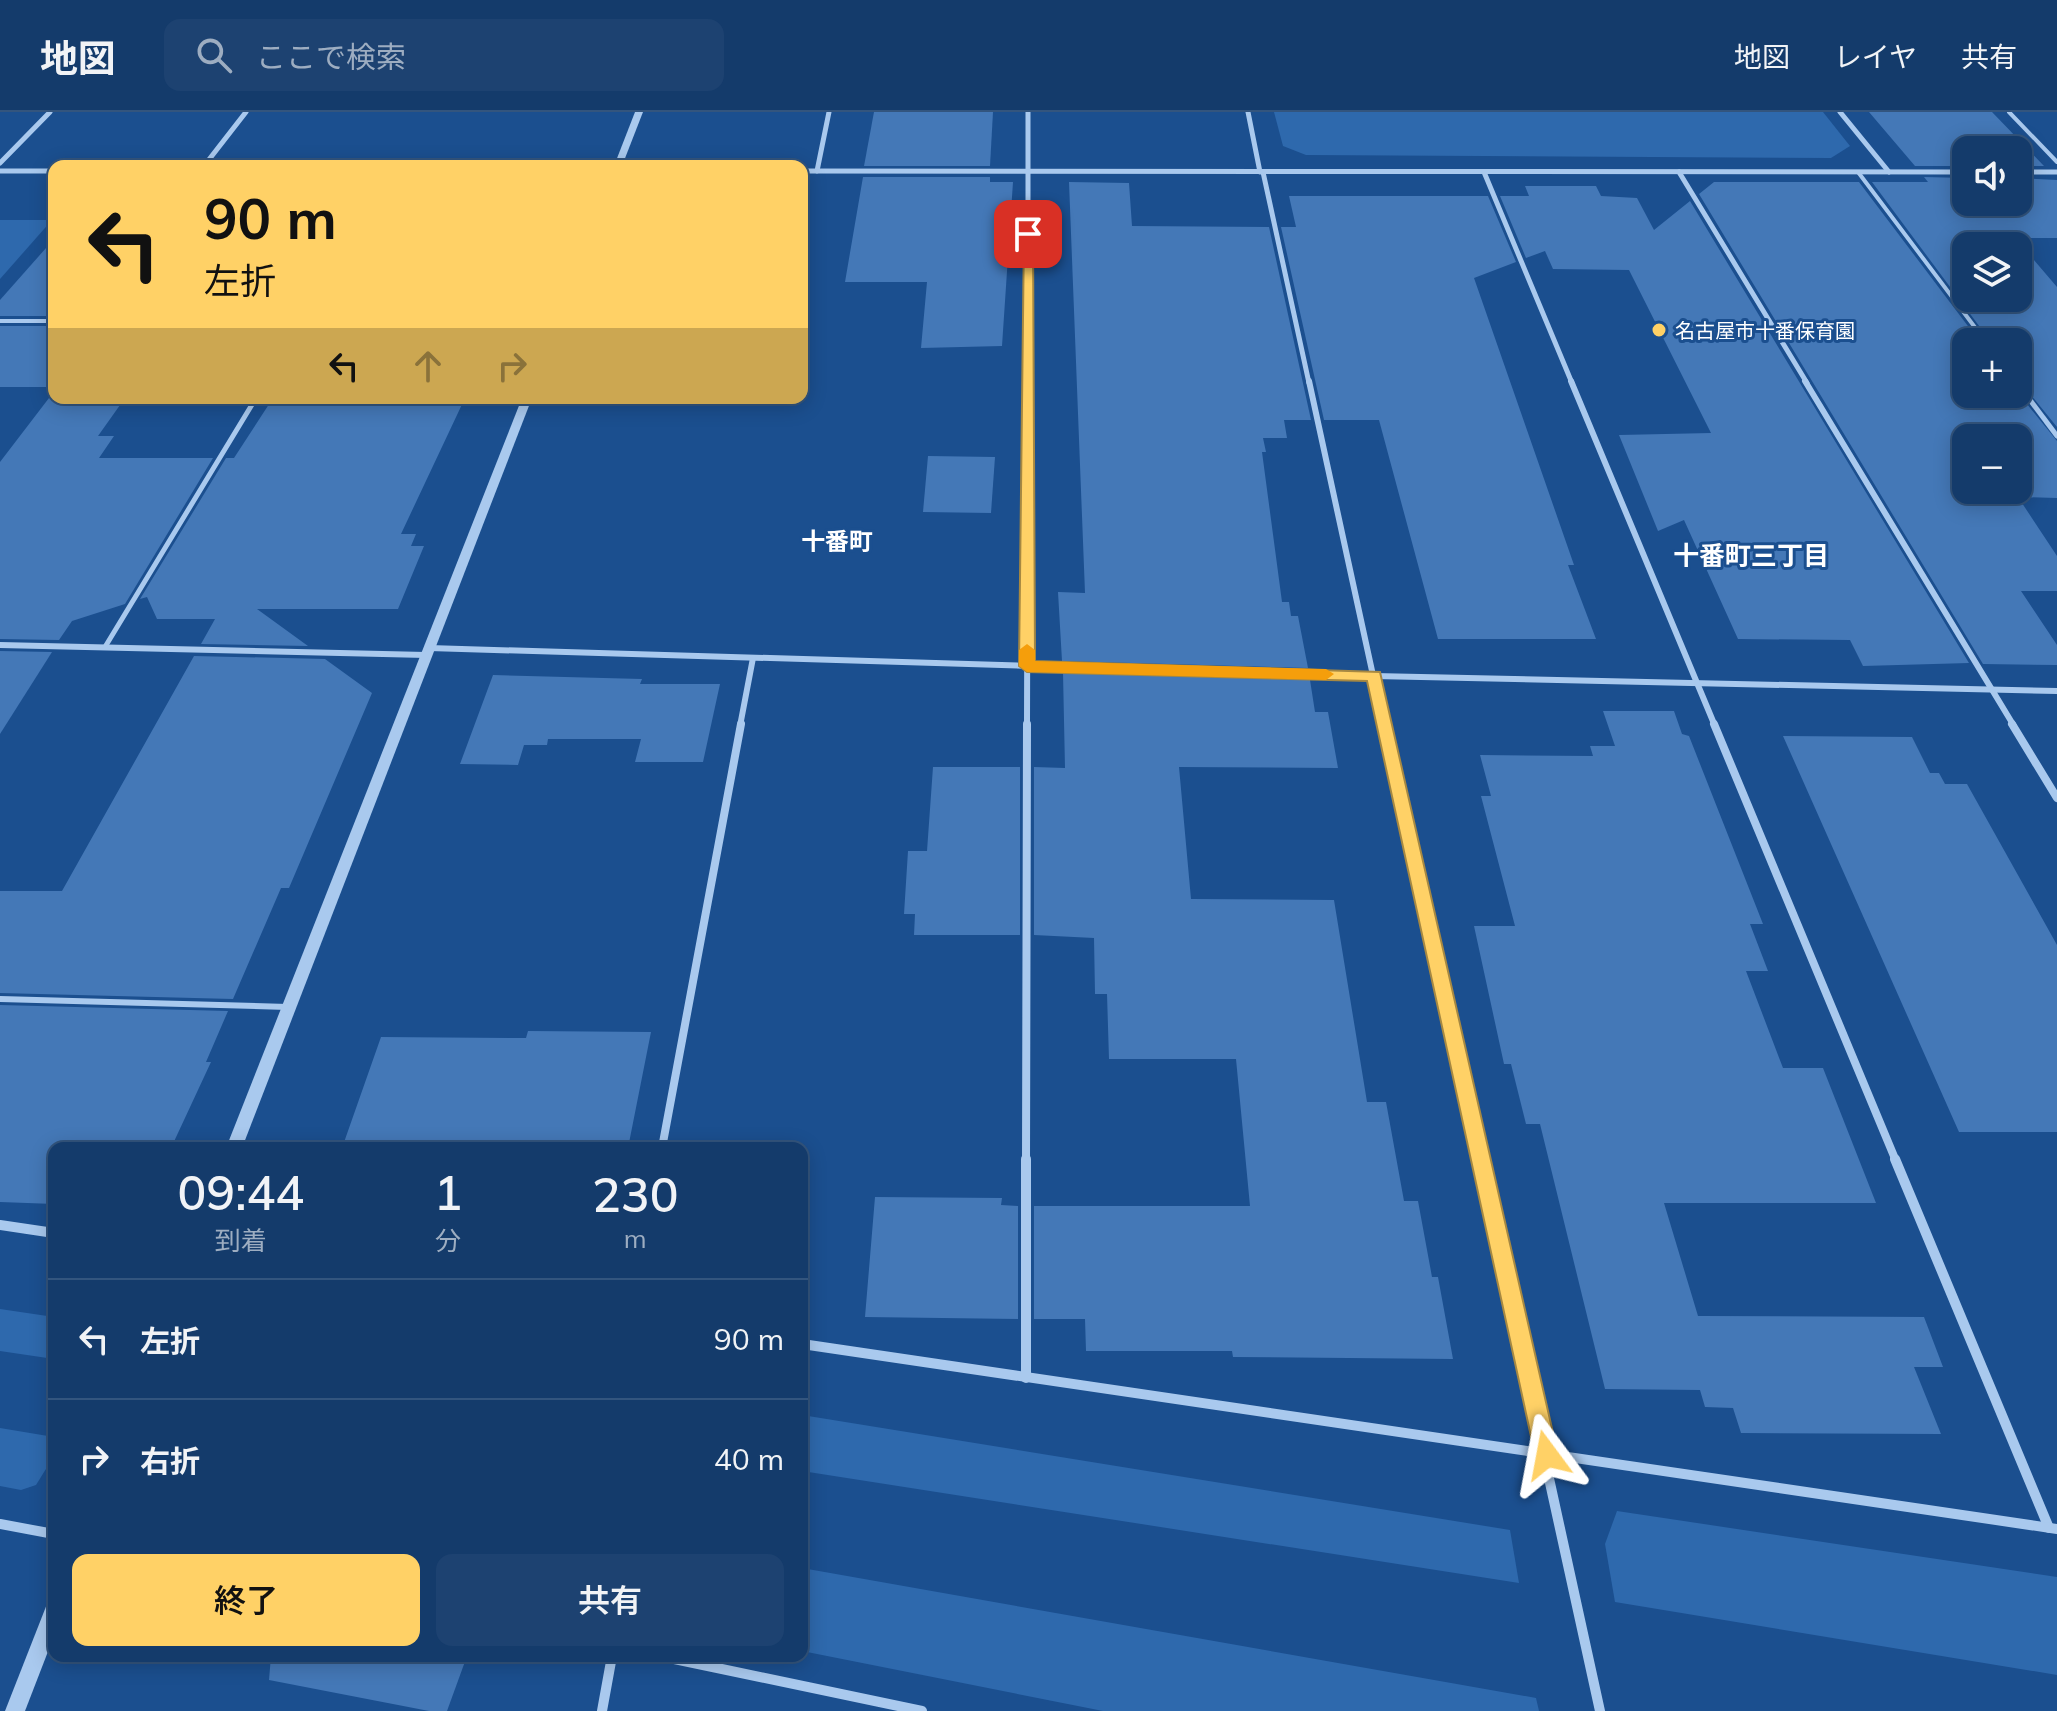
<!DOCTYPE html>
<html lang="ja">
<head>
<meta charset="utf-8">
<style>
  :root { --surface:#143b6b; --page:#1d4271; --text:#f1f3f6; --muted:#9dadc1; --line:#33557e; --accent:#ffd166 }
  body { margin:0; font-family:Mulish,"Noto Sans JP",sans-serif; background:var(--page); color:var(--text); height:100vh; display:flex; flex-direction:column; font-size:30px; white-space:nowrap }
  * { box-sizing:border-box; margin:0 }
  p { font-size:26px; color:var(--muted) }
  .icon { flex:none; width:44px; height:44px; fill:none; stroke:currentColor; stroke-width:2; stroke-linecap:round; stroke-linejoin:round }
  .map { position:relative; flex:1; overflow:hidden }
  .drawer { position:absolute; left:48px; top:1030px; width:760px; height:520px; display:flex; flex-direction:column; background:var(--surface); border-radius:16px; box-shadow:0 4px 20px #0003,0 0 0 2px var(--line) }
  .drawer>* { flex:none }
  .top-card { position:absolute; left:48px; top:48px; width:760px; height:244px; border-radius:16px; box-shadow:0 4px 20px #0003,0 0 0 2px var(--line); background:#ffd166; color:#111; overflow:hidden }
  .controls { position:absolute; left:1952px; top:24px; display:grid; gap:16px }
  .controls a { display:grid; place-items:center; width:80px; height:80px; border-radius:16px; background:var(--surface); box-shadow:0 4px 20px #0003,0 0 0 2px var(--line); font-size:40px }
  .pin { position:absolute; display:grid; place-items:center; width:68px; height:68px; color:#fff; margin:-34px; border-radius:16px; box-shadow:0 4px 12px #0006 }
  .me { position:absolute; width:88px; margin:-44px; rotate:347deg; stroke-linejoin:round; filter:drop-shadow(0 0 6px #0008) }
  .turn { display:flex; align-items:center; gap:28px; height:168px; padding:0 24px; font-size:36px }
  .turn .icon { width:104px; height:104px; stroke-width:2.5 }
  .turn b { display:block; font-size:56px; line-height:68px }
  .lanes { display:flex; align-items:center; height:76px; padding:0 24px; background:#0003; justify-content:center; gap:40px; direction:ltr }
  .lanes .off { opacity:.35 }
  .eta { display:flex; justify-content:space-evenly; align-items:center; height:136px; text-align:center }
  .eta b { font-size:48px; font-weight:600; line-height:56px }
  .action { display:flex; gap:16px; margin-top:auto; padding:16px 24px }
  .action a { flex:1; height:92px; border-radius:16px; background:var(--accent); color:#111; font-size:32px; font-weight:600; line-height:92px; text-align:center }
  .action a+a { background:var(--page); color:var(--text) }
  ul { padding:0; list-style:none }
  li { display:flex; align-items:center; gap:24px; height:120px; padding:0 24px; border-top:2px solid var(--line) }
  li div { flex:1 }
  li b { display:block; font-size:30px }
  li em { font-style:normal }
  header { display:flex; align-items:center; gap:48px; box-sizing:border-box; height:112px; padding:0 40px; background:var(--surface); border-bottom:2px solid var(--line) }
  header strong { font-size:38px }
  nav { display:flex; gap:44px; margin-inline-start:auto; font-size:28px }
  .search { width:560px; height:72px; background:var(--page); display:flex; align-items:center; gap:20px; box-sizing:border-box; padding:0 28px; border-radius:16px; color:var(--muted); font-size:30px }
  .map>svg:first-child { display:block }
</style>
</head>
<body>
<header>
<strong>地図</strong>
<div class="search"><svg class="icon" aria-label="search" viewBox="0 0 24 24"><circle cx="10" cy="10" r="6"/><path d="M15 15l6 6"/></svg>ここで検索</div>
<nav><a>地図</a><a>レイヤ</a><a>共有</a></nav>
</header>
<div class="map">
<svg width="2057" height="1599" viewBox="0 0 2057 1599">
  <rect width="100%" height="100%" fill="#1b4f8f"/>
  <g fill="#2e69ad">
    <polygon points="1274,0 1823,0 1850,34 1831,46 1306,43 1283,34"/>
    <polygon points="0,108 52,108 0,167"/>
    <polygon points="0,1197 54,1205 54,1247 0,1239"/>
    <polygon points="802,1303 1510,1418 1519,1471 802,1359"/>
    <polygon points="0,1316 54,1325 54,1344 36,1373 21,1378 0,1374"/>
    <polygon points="1617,1399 2057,1465 2057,1563 1615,1490 1605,1432"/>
    <polygon points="802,1456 1536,1586 1539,1599 1103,1599 802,1539"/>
  </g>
  <g fill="#4478b7" fill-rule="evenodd">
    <polygon points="874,0 993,0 990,54 864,54"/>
    <polygon points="1869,0 1992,0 2044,54 2018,54 2018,38 1966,38 1966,54 1915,54"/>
    <polygon points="863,65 990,65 990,70 1013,70 1002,234 921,236 927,170 845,170"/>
    <path d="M 1924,65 L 1966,66 L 1966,90 L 2018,90 L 2018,66 L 2057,68 L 2057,126 L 2015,126 L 2057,175 L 2057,315 L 2018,267 L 2018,230 L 1991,230 L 1872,70 L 1928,70 ZM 1966,134 L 2018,134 L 2018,186 L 1966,186 Z"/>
    <polygon points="1069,70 1129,71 1132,114 1269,115 1311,308 1284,308 1287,326 1263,326 1266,340 1262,340 1282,490 1289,490 1291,504 1298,504 1308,556 1062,549 1058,480 1085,481"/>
    <path d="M 1714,70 L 1859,70 L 1980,230 L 1966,230 L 1966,282 L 2018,281 L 2057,329 L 2057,386 L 2018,385 L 2057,444 L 2057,479 L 2021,479 L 2057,533 L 2057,553 L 1983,552 L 1699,82 ZM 1966,326 L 2018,326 L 2018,378 L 1966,378 Z"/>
    <polygon points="1525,74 1596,74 1601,84 1637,86 1654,118 1690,89 1969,551 1863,554 1850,528 1738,527 1684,408 1658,419 1619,323 1711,321 1629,158 1553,157 1545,139 1526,146 1500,84 1529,84"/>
    <polygon points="1289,84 1488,84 1516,150 1474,166 1574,453 1568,453 1596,527 1438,527 1379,308 1324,308 1281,115 1296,115"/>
    <polygon points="54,127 54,204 0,204 0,188"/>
    <rect x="0" y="214" width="54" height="61"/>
    <polygon points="49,286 125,286 98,324 114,324 99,346 213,346 125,492 72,509 59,528 0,527 0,350"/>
    <polygon points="273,286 465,286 401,422 416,422 411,434 424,434 398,497 257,497 308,534 201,532 215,507 157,507 147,485 140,487 226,346 234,346"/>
    <polygon points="928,344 995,345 991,401 923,400"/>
    <polygon points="0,539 52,540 0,622"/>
    <polygon points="194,544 325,547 372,581 289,776 281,776 233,887 0,881 0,779 62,779"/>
    <polygon points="1063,561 1310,568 1315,600 1328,600 1338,656 1179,655 1191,787 1334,788 1367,990 1386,990 1404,1089 1418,1089 1432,1165 1438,1165 1453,1247 1233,1245 1232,1239 1086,1239 1085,1207 1034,1207 1034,1094 1250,1094 1236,947 1109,947 1107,882 1095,882 1094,826 1034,823 1034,655 1065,656"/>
    <polygon points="493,563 642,567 640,572 720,572 703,650 635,650 641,627 548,627 547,633 524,633 518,653 460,652"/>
    <polygon points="1603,599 1674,599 1682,622 1689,624 1763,812 1750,812 1768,859 1746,859 1783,956 1823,956 1876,1091 1664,1091 1698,1204 1924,1205 1943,1255 1914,1255 1941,1322 1741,1321 1733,1296 1705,1295 1700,1278 1605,1277 1540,1012 1526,1012 1511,952 1504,952 1474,814 1515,814 1481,684 1491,684 1480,643 1593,644 1590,634 1615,634"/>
    <polygon points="1783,624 1912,625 1930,661 1939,661 1945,672 1967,672 2057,833 2057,1020 1959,1020"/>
    <polygon points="933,655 1020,655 1020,823 914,823 915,802 904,802 908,739 927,739"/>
    <polygon points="0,893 228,899 206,950 211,950 171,1036 54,1036 54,1092 0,1090"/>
    <polygon points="528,919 651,920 628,1036 342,1036 381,925 526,926"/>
    <polygon points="875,1085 1002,1086 1001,1093 1018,1094 1018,1207 865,1205"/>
    <polygon points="271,1544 467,1544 447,1599 429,1599 269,1568"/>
  </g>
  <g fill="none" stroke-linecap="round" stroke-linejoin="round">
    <g stroke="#a9c9ee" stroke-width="4">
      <polyline points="2009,0 2057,50"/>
      <polyline points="1858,60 1986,230"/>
      <polyline points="0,209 54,209"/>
    </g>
    <g stroke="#a9c9ee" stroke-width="5">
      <polyline points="2018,272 2057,324"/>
      <polyline points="105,535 256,286"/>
    </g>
    <polyline stroke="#a9c9ee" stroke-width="6" points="0,887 288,895"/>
    <g stroke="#a9c9ee" stroke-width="5">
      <polyline points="1248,0 1260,60"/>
      <polyline points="1840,0 1889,60"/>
      <polyline points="0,51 50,0"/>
      <polyline points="204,54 246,0"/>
      <polyline points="0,59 54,59"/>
      <polyline points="802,59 1966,60"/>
      <polyline points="817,59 829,0"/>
      <polyline points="1263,60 1309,271"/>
      <polyline points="1484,60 1572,271"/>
      <polyline points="1679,60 1807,271"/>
      <polyline points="2018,60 2057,60"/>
      <polyline points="1028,271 1028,0"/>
    </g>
    <g stroke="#a9c9ee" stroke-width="6">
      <polyline points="1309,269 1384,614"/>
      <polyline points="1571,269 1715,614"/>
      <polyline points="1805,269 2014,614"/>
      <polyline points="0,533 426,543"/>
      <polyline points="429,536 1374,564 2057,579"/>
      <polyline points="740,614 753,546"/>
      <polyline points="1027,614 1028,269"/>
    </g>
    <g stroke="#a9c9ee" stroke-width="8">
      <polyline points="1384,612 1479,1049"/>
      <polyline points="1714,612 1896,1049"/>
      <polyline points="2012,612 2057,686"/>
      <polyline points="662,1036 741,612"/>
      <polyline points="1026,1049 1027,612"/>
    </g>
    <g stroke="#a9c9ee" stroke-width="10">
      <polyline points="1479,1047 1600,1599"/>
      <polyline points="1895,1047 2049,1416"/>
      <polyline points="0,1113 54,1121"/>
      <polyline points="802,1232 2057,1417"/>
      <polyline points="1026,1266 1026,1047"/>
      <polyline points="0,1412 54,1422"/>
      <polyline points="660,1544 922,1599"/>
      <polyline points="602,1599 612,1544"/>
    </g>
    <g fill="#a9c9ee" fill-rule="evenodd">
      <polygon points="635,0 643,0 622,54 614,54"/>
      <polygon points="522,286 532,286 242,1036 226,1036"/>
      <polygon points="54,1489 54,1524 25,1599 5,1599 47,1492"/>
    </g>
  </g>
  <polygon fill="#ffd166" stroke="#a68842" stroke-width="2" points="1024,119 1033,122 1035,549 1380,560 1558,1343 1555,1351 1547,1355 1538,1351 1535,1343 1367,569 1027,560 1019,554"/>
  <polygon fill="#f59e0b" points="1027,532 1035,538 1035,549 1326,557 1334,562 1326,568 1027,560 1019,554 1019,538"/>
  <circle fill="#ffd166" stroke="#1b4f8f" stroke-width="3" cx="1659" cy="218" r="8"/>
  <g text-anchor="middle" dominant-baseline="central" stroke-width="6" stroke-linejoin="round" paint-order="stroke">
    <g font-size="20" fill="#fff" stroke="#1b4f8f" text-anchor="start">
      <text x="1675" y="218">名古屋市十番保育園</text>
    </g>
    <g font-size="24" font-weight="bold" fill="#fff" stroke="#1b4f8f">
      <text x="837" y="429">十番町</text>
    </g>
    <g font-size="26" font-weight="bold" fill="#fff" stroke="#1b4f8f">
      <text x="1751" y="443">十番町三丁目</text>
    </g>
  </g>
</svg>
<div class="controls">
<a><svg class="icon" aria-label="sound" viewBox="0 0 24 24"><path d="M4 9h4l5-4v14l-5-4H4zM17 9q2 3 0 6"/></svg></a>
<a><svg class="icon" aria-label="layers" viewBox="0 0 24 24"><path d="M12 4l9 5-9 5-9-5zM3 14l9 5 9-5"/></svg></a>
<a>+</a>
<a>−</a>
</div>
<div class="pin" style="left:1028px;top:122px;background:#d93025"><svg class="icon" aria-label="arrive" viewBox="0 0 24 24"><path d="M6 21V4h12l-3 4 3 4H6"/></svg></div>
<svg class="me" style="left:1547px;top:1343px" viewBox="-20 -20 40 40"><path d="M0-17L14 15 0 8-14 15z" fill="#ffd166" stroke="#fff" stroke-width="4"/></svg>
<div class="top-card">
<div class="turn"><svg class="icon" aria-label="left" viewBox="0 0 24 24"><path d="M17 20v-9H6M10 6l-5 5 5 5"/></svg><div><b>90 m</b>左折</div></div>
<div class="lanes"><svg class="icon" aria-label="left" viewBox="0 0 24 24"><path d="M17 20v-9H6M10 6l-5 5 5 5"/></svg><svg class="icon off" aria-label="ahead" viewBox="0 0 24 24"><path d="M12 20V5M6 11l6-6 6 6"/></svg><svg class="icon off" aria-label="right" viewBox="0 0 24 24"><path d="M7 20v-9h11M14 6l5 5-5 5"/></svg></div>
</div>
<section class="drawer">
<div class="eta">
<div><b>09:44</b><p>到着</p></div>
<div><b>1</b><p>分</p></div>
<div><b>230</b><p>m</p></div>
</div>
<ul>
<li><svg class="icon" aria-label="left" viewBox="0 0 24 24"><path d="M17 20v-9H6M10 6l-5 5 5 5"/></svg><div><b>左折</b></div><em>90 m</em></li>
<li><svg class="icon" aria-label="right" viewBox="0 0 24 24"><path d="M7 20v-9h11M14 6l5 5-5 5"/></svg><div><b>右折</b></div><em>40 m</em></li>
</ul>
<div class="action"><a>終了</a><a>共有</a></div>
</section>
</div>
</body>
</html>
